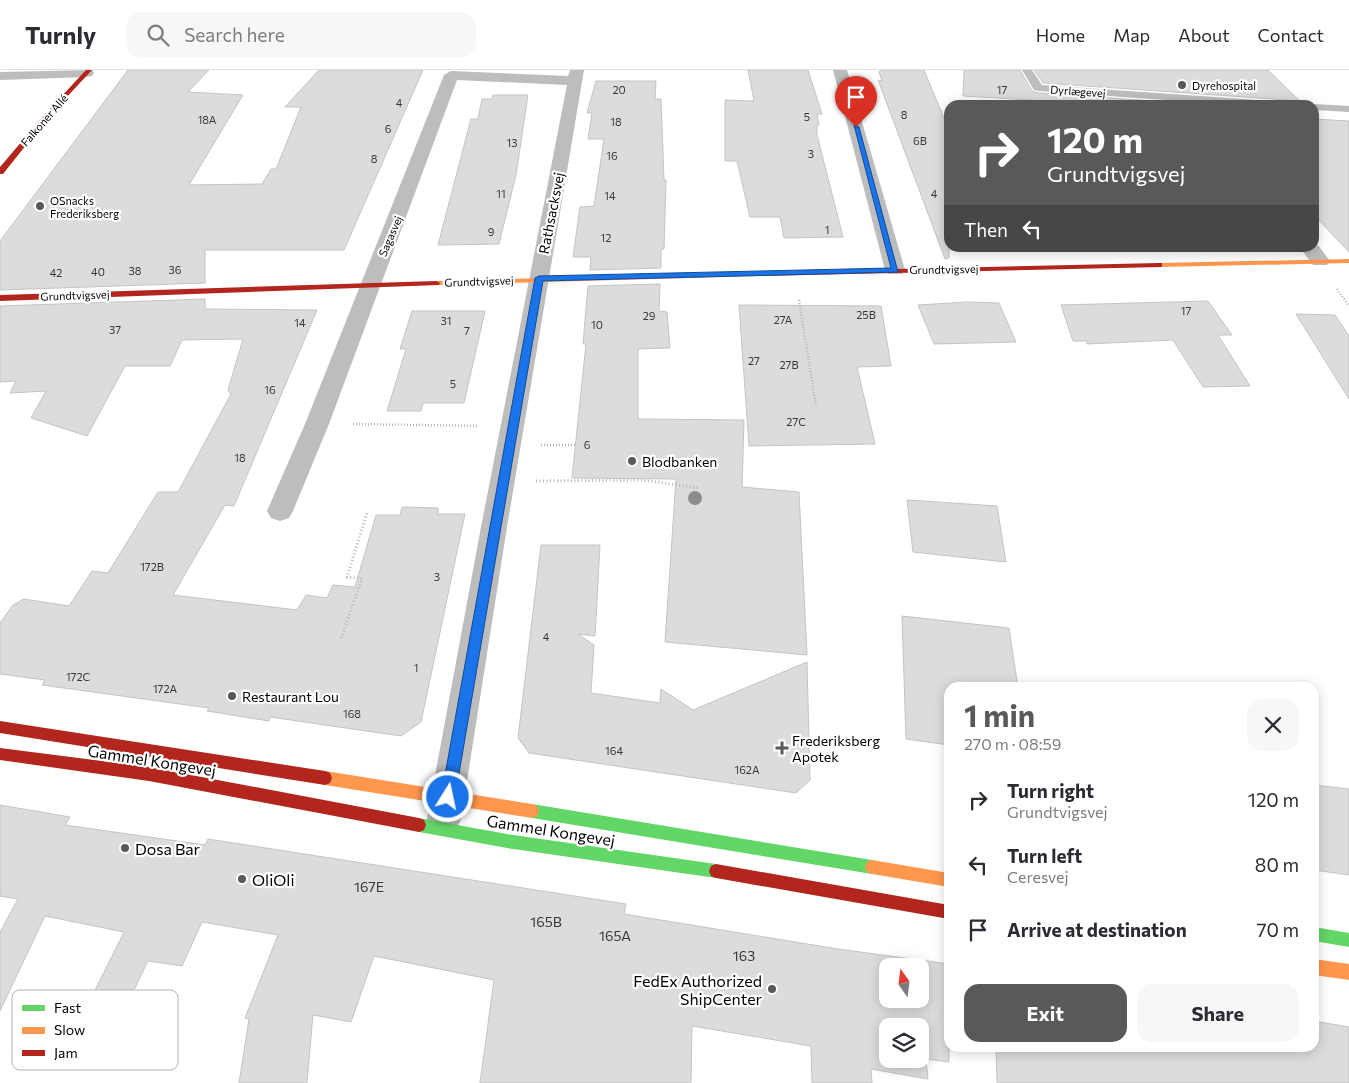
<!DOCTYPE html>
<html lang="en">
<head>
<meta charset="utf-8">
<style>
  :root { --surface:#fff; --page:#f7f7f7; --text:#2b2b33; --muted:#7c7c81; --line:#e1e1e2; --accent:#595959 }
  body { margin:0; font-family:Commissioner,sans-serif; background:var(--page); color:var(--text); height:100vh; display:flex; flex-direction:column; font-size:19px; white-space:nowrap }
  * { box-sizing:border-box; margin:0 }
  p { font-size:16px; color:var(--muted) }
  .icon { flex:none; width:28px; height:28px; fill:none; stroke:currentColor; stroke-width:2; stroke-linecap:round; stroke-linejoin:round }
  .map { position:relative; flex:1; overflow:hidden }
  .details { position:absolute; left:944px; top:612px; width:375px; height:370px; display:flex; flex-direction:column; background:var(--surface); border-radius:15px; box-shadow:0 2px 12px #0003 }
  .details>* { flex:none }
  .banner { position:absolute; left:944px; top:30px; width:375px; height:152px; border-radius:15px; box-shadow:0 2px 12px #0003; background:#595959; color:#fff; overflow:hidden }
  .needle { width:32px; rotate:346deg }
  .tools { position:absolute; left:879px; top:888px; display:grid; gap:10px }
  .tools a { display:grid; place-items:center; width:50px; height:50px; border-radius:10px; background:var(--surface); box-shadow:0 2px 12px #0003; font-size:25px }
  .pin { position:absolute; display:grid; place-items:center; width:42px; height:42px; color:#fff; margin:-51px -21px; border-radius:50% 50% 50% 0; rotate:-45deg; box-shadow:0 0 5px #0007 }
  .pin .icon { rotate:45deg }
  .me { position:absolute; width:55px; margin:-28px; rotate:10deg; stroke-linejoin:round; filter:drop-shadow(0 0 4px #0008) }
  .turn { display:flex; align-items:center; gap:18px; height:105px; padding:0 20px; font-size:22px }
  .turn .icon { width:65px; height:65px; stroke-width:2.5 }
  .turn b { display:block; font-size:35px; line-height:42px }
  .then { display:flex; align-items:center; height:48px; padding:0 20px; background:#0003; gap:10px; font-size:19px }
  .round { display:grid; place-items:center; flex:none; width:52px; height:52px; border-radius:15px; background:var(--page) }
  .overview { display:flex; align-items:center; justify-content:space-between; height:85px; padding:0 20px }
  h1 { font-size:30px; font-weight:700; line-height:38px; color:var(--accent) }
  .action { display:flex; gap:10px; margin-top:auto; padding:10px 20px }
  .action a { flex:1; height:58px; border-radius:15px; background:var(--accent); color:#fff; font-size:20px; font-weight:700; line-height:58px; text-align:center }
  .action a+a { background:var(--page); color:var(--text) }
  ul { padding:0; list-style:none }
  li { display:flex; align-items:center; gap:15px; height:65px; padding:0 20px }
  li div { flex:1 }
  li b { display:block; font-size:19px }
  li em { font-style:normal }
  header { display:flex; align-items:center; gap:30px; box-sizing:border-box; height:70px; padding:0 25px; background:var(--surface); border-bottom:1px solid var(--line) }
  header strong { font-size:24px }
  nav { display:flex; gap:28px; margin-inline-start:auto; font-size:18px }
  .search { width:350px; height:45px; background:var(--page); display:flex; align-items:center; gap:12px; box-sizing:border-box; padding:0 18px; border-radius:15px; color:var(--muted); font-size:19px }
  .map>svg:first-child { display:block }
</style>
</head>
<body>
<header>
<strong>Turnly</strong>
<div class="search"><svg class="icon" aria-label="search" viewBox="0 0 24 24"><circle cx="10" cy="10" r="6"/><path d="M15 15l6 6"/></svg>Search here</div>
<nav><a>Home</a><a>Map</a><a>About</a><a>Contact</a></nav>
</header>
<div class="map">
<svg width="1349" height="1013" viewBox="0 0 1349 1013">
  <rect width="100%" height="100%" fill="#fff"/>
  <g fill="#dcdcdc" stroke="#c4c4c4" fill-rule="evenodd">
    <polygon points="128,0 209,0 188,22 243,25 189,115 262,114 271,99 276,99 301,37 285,37 319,0 423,0 344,180 205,180 205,213 0,220 0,171"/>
    <polygon points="748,0 808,0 822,44 817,44 819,55 817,55 817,65 843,167 784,168 780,147 750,147 737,91 725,91 725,30 754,31"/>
    <polygon points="881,0 924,0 949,60 949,188 945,189 878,10 882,11 879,2"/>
    <polygon points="964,0 1020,0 1032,21 1038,23 1211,35 1114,35 963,26"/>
    <polygon points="1034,0 1268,0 1304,35 1296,35 1288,30 1043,13"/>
    <polygon points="596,11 656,11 655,29 661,29 664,110 666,110 664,179 661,179 661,198 590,200 591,187 573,187 580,137 594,136 604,69 588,69 592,43 587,43"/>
    <polygon points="493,25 528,25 516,105 499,174 438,175 471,49 478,49 482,29 492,29"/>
    <polygon points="1314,49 1349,51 1349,182 1314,145"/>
    <polygon points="660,214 659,241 667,242 670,278 638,279 638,349 744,350 742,417 799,422 807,585 665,572 676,409 572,408 586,274 583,274 588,216"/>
    <polygon points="205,229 205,239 317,240 234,436 225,435 173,525 297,540 306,525 327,528 333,515 355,517 376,445 400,445 402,437 438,438 438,444 465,444 421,652 401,666 270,647 269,651 207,641 209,638 42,615 45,610 0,604 0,553 13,535 24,529 69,536 92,501 108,503 158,422 178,422 231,324 228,320 243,269 182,270 170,296 125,296 87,366 31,348 46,321 10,323 16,311 0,312 0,236"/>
    <polygon points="1208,231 1232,265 1218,265 1250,316 1203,317 1173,270 1087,274 1086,271 1073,271 1061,235"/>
    <polygon points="967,232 999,233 1016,272 934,274 918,235"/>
    <polygon points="739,235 881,236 891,296 857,297 875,374 749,376"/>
    <polygon points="412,241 485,241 464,333 423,333 421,341 387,341 406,279 400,279"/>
    <polygon points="1296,244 1335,245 1349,266 1349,329"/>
    <polygon points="907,430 997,436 1006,492 913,482"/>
    <polygon points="541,475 600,475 595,566 578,564 594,575 591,623 660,633 661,619 693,640 807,592 810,710 796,723 529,683 518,668"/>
    <polygon points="902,546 1009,558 1018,618 949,618 949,675 906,669"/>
    <polygon points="1314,715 1349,719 1349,805 1314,800"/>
    <path d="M 0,735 L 70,747 L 65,755 L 205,775 L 208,769 L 626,834 L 624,844 L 838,879 L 949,894 L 949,992 L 926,989 L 928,1009 L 871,999 L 872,1013 L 812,1013 L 811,976 L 692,956 L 691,1013 L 480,1013 L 494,910 L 374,886 L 351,952 L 313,945 L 307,1013 L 239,1013 L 249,949 L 245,948 L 278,865 L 202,852 L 182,896 L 148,891 L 118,953 L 82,946 L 124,862 L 45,846 L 0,941 L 0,862 L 18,829 L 0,826 ZM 888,896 L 920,896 L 920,929 L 888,929 ZM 888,956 L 920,956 L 920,989 L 888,989 Z"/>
    <polygon points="1314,951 1349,957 1349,1013 997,1013 996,978 1314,978"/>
  </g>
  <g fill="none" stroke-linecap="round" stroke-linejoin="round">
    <g stroke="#b8b8b8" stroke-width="2.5" stroke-dasharray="1 2" stroke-linecap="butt">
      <polyline points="1337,219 1349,236"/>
      <polyline points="799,230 816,336"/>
      <polyline points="353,354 479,356"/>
      <polyline points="541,375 575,375"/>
    </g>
    <g stroke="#b8b8b8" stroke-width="3" stroke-dasharray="1 2.5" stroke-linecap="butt">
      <polyline points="536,411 642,410 700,418"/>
      <polyline points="341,568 362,509 347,507 367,443"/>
    </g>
    <g fill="#bdbdbd" fill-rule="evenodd">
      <polygon points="1022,0 1032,0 1042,15 1288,32 1294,35 1238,35 1038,21 1034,20"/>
      <polygon points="1314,34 1349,36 1349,42 1314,40 1314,35 1310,35"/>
    </g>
    <g fill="#bdbdbd" fill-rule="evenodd">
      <polygon points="92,0 94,3 92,6 87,7 0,10 0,2"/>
      <polygon points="570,0 584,0 507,457 461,749 456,761 444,766 432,761 427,749 481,457 567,15 457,10 329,354 293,441 289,448 280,451 271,448 267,441 305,354 444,5 451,1 568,6"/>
      <polygon points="833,0 847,0 905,200 902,204 888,204 885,200"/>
      <polygon points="1314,173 1317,174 1330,191 1327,195 1313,195 1300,178 1314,178"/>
    </g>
    <g fill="#63d668" fill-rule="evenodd">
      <polygon points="532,734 872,790 877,792 879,797 877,802 872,804 532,748 527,746 525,741 527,736"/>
      <polygon points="419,748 507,764 716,794 721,796 723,801 721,806 716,808 507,778 419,762 414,760 412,755 414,750"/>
      <polygon points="1314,857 1349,863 1349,877 1314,871"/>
    </g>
    <g fill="#ff974d" fill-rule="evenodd">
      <polygon points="1349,189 1349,193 1159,197 1155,195 1159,193"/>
      <polygon points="759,202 762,202 762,206 436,215 432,213 436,211"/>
      <polygon points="325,701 532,734 537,736 539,741 537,746 532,748 325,715 320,713 318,708 320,703"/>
      <polygon points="872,790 949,803 949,817 872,804 867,802 865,797 867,792"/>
      <polygon points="1314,889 1349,894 1349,910 1314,905"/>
    </g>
    <g fill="#b3261e" fill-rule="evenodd">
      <polygon points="86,0 92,0 50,45 3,104 0,104 0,97 46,43"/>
      <polygon points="1159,193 1162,193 1162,197 759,206 755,204 759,202"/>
      <polygon points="436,211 440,213 439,215 0,231 0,225"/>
      <polygon points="0,651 325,701 330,703 332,708 330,713 325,715 0,663"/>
      <polygon points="0,678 149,697 419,748 424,750 426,755 424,760 419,762 149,711 0,690"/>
      <polygon points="716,794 949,835 949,849 716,808 711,806 709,801 711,796"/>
    </g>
  </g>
  <circle fill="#8c8c8c" cx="695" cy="428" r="7"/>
  <polygon fill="#1a73e8" stroke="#114b97" points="854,55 859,57 898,202 543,211 455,727 453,732 448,734 443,732 441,727 535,208 539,206 891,198"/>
  <g fill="#595959" stroke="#fff" stroke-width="2">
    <circle cx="1182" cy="15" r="5"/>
    <circle cx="40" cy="136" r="5"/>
    <circle cx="632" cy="391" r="5"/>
    <circle cx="232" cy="626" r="5"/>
    <path d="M779.5 670.5h5v5h5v5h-5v5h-5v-5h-5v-5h5z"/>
    <circle cx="125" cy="778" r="5"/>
    <circle cx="242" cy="809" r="5"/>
    <circle cx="772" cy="919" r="5"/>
  </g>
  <g text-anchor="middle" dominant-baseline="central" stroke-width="4.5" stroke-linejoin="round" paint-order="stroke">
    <g font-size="11" fill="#000" stroke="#fff" text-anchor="start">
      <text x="1192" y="15">Dyrehospital</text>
      <text x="50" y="130">OSnacks<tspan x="50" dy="13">Frederiksberg</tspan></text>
    </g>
    <g font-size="11" fill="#373737">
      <text x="619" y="19">20</text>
      <text x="1002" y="19">17</text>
      <text x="399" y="32">4</text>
      <text x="904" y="44">8</text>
      <text x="807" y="46">5</text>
      <text x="207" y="49">18A</text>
      <text x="616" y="51">18</text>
      <text x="388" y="58">6</text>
      <text x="920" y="70">6B</text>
      <text x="512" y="72">13</text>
      <text x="811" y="83">3</text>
      <text x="612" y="85">16</text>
      <text x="374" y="88">8</text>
      <text x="501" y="123">11</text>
      <text x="934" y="123">4</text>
      <text x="610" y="125">14</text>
      <text x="827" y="159">1</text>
      <text x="491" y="161">9</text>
      <text x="606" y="167">12</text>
      <text x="175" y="199">36</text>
      <text x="135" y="200">38</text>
      <text x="98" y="201">40</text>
      <text x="56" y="202">42</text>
      <text x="1186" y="240">17</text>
      <text x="866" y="244">25B</text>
      <text x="649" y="245">29</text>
      <text x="783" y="249">27A</text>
      <text x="446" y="250">31</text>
      <text x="300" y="252">14</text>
      <text x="597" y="254">10</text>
      <text x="115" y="259">37</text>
      <text x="467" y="260">7</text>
      <text x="754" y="290">27</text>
      <text x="789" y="294">27B</text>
      <text x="453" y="313">5</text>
      <text x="270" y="319">16</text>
      <text x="796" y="351">27C</text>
      <text x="587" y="374">6</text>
      <text x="240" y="387">18</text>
      <text x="152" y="496">172B</text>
      <text x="437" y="506">3</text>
      <text x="546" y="566">4</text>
      <text x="416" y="597">1</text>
      <text x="78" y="606">172C</text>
      <text x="165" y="618">172A</text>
      <text x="352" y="643">168</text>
      <text x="614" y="680">164</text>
      <text x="747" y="699">162A</text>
    </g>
    <g font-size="11" fill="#000" stroke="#fff">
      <text transform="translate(1078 21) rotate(4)">Dyrlægevej</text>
      <text transform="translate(44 50) rotate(-49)">Falkoner Allé</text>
      <text transform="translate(390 166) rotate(-67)">Sagasvej</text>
      <text transform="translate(944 199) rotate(-1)">Grundtvigsvej</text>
      <text transform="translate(479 211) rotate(-2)">Grundtvigsvej</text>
      <text transform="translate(75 225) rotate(-2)">Grundtvigsvej</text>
    </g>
    <g font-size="14" fill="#000" stroke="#fff">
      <text transform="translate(551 143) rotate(-79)">Rathsacksvej</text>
    </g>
    <g font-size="14" fill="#000" stroke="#fff" text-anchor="start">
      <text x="642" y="391">Blodbanken</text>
      <text x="242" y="626">Restaurant Lou</text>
      <text x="792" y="670">Frederiksberg<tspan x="792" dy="16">Apotek</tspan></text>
    </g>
    <g font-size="14" fill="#373737">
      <text x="369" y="816">167E</text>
      <text x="546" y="851">165B</text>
      <text x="615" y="865">165A</text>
      <text x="744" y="885">163</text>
    </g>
    <g font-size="16" fill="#000" stroke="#fff">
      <text transform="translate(152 690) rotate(9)">Gammel Kongevej</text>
      <text transform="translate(551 760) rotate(9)">Gammel Kongevej</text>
    </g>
    <g font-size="16" fill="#000" stroke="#fff" text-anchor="start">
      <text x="135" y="778">Dosa Bar</text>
      <text x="252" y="809">OliOli</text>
      <text x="762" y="910" text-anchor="end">FedEx Authorized<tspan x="762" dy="18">ShipCenter</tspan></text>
    </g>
  </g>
  <rect x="12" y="920" width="166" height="80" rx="8" fill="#fff" stroke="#b2b2b2" stroke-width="1"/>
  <rect x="22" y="935" width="23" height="6" fill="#63d668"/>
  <rect x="22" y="957" width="23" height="7" fill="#ff974d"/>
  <rect x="22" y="980" width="23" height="6" fill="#b3261e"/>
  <g font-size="14" fill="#000">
    <text x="54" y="943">Fast</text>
    <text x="54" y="965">Slow</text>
    <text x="54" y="988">Jam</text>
  </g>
</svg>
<div class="tools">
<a><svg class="needle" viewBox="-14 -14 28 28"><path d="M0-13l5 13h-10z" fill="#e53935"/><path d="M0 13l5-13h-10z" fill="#7c7c81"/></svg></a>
<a><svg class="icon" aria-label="layers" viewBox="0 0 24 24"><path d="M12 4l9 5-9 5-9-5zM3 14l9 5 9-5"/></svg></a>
</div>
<div class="pin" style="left:856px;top:57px;background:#d93025"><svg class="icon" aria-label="arrive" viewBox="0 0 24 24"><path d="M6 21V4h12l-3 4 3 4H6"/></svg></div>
<svg class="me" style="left:448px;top:727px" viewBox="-20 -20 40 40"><circle r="17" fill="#1a73e8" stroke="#fff" stroke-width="3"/><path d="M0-11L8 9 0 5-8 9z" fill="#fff"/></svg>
<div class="banner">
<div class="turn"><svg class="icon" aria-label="right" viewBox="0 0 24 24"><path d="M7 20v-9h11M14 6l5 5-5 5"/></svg><div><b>120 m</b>Grundtvigsvej</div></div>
<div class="then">Then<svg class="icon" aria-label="left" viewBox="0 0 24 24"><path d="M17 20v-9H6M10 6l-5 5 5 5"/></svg></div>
</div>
<section class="details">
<div class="overview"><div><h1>1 min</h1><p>270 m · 08:59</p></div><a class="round"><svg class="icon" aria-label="close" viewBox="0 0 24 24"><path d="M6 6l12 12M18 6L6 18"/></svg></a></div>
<ul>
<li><svg class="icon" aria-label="right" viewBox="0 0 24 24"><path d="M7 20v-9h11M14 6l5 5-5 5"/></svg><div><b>Turn right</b><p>Grundtvigsvej</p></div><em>120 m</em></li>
<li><svg class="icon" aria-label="left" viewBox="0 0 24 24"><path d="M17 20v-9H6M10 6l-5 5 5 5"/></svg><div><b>Turn left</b><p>Ceresvej</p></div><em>80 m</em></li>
<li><svg class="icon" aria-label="arrive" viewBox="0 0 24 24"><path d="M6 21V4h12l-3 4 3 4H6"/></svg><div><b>Arrive at destination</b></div><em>70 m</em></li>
</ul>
<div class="action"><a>Exit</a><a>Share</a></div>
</section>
</div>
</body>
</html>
